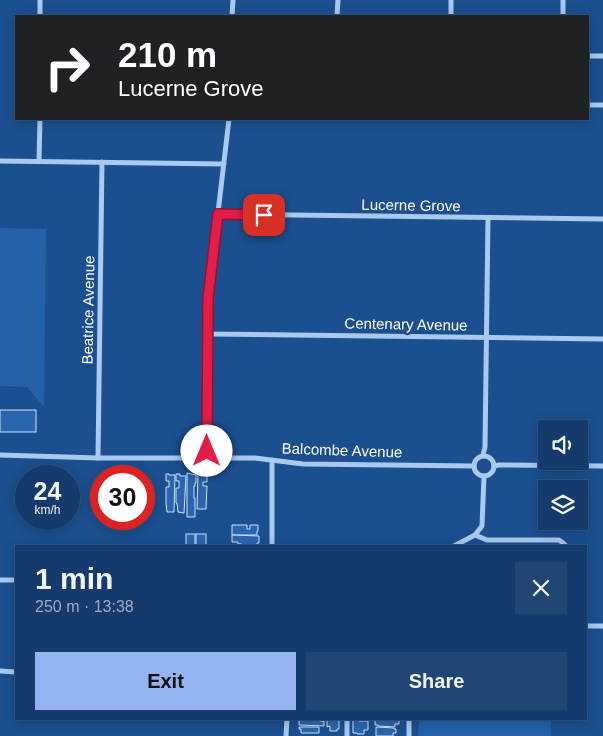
<!DOCTYPE html>
<html lang="en">
<head>
<meta charset="utf-8">
<style>
  :root { --surface:#143b6b; --page:#214673; --text:#f1f3f6; --muted:#9dadc1; --line:#33557e; --accent:#95b2f1 }
  body { margin:0; font-family:Helvetica,sans-serif; background:var(--page); color:var(--text); height:100vh; display:flex; flex-direction:column; font-size:19px; white-space:nowrap }
  * { box-sizing:border-box; margin:0 }
  p { font-size:16px; color:var(--muted) }
  .icon { flex:none; width:28px; height:28px; fill:none; stroke:currentColor; stroke-width:2; stroke-linecap:round; stroke-linejoin:round }
  .map { position:relative; flex:1; overflow:hidden }
  .panel { position:absolute; left:15px; top:545px; width:572px; height:175px; display:flex; flex-direction:column; background:var(--surface); border-radius:0px; box-shadow:0 2px 12px #0003,0 0 0 1px var(--line) }
  .panel>* { flex:none }
  .hud { position:absolute; left:15px; top:15px; width:574px; height:105px; border-radius:0px; box-shadow:0 2px 12px #0003,0 0 0 1px var(--line); background:#202124; color:#fff; overflow:hidden }
  .controls { position:absolute; left:538px; top:420px; display:grid; gap:10px }
  .controls a { display:grid; place-items:center; width:50px; height:50px; border-radius:0px; background:var(--surface); box-shadow:0 2px 12px #0003,0 0 0 1px var(--line); font-size:25px }
  .speed { position:absolute; left:15px; top:465px; display:flex; gap:10px; font-size:25px; font-weight:700; text-align:center }
  .speed>* { display:grid; place-content:center; width:65px; height:65px; border-radius:50%; background:var(--surface); box-shadow:0 2px 12px #0003,0 0 0 1px var(--line); line-height:1 }
  .speed small { font-size:12px; font-weight:400 }
  .speed .limit { border:8px solid #d22; background:#fff; color:#111 }
  .pin { position:absolute; display:grid; place-items:center; width:42px; height:42px; color:#fff; margin:-21px; border-radius:10px; box-shadow:0 2px 8px #0006 }
  .me { position:absolute; width:55px; margin:-28px; rotate:0deg; stroke-linejoin:round; filter:drop-shadow(0 0 4px #0008) }
  .turn { display:flex; align-items:center; gap:18px; height:105px; padding:0 20px; font-size:22px }
  .turn .icon { width:65px; height:65px; stroke-width:2.5 }
  .turn b { display:block; font-size:35px; line-height:42px }
  .round { display:grid; place-items:center; flex:none; width:52px; height:52px; border-radius:0px; background:var(--page) }
  .overview { display:flex; align-items:center; justify-content:space-between; height:85px; padding:0 20px }
  h1 { font-size:30px; font-weight:700; line-height:38px }
  .cta { display:flex; gap:10px; margin-top:auto; padding:10px 20px }
  .cta a { flex:1; height:58px; border-radius:0px; background:var(--accent); color:#111; font-size:20px; font-weight:700; line-height:58px; text-align:center }
  .cta a+a { background:var(--page); color:var(--text) }
  .map>svg:first-child { display:block }
</style>
</head>
<body>
<div class="map">
<svg width="603" height="736" viewBox="0 0 603 736">
  <rect width="100%" height="100%" fill="#1b4f8f"/>
  <g fill="#2461a8">
    <polygon points="0,228 46,229 44,407 27,387 0,386"/>
    <polygon points="419,719 551,719 551,736 418,736"/>
  </g>
  <g fill="#2a66ad" stroke="#cfe3fa">
    <rect x="0" y="410" width="36" height="22"/>
    <polygon points="201,471 204,471 204,474 207,474 207,482 203,482 203,486 207,486 206,509 197,509 198,473 201,473"/>
    <polygon points="187,473 196,475 196,483 195,483 195,486 194,486 194,498 195,498 195,517 187,517"/>
    <polygon points="166,474 169,474 169,475 175,475 174,512 167,512 166,503 166,487 169,487 169,481 166,481"/>
    <polygon points="176,474 180,474 180,476 186,476 184,513 178,512 177,503 176,503 176,488 179,488 179,481 176,481"/>
    <polygon points="232,525 247,525 247,529 250,529 250,525 258,525 258,531 257,531 257,535 232,535"/>
    <rect x="186" y="534" width="9" height="12"/>
    <rect x="196" y="534" width="10" height="12"/>
    <polygon points="232,535 259,536 259,543 257,543 257,546 242,545 242,544 238,544 238,542 232,542"/>
    <polygon points="299,719 320,719 320,721 324,721 324,726 299,725"/>
    <polygon points="353,719 359,719 359,721 368,721 368,730 364,730 364,734 357,734 357,733 353,733"/>
    <polygon points="379,719 399,719 399,724 395,724 395,727 378,726 378,725 375,725 375,720 379,720"/>
    <polygon points="327,720 339,720 339,729 337,729 337,731 330,731 330,726 327,727"/>
    <polygon points="299,727 319,727 319,733 301,733 301,729 299,729"/>
    <polygon points="376,727 394,728 394,729 396,729 396,733 393,733 393,736 376,736"/>
  </g>
  <g fill="none" stroke-linecap="round" stroke-linejoin="round">
    <g stroke="#a9c9ee" stroke-width="5">
      <polyline points="563,0 563,16"/>
      <polyline points="40,16 40,0"/>
      <polyline points="232,16 233,0"/>
      <polyline points="337,16 338,0"/>
      <polyline points="451,16 451,0"/>
      <polyline points="588,56 603,56"/>
      <polyline points="588,105 603,105"/>
      <polyline points="0,161 224,164"/>
      <polyline points="39,161 40,119"/>
      <polyline points="218,214 603,219"/>
      <polyline points="208,334 603,339"/>
      <polyline points="0,455 98,458 255,458 303,464 474,466"/>
      <polyline points="483,455 485,447 488,218"/>
      <circle cx="484" cy="466" r="10"/>
      <polyline points="98,458 102,162"/>
      <polyline points="207,458 208,298 229,119"/>
      <polyline points="272,460 272,546"/>
      <polyline points="494,466 499,465 603,466"/>
      <polyline points="475,535 487,540 559,540 563,543 566,546"/>
      <polyline points="454,546 475,535 482,526 484,476"/>
      <polyline points="0,580 16,580"/>
      <polyline points="586,626 603,626"/>
      <polyline points="0,671 16,672"/>
      <polyline points="286,736 287,719"/>
      <polyline points="347,736 347,719"/>
      <polyline points="409,736 409,719"/>
    </g>
  </g>
  <g fill="none" stroke-linecap="round" stroke-linejoin="round">
    <defs>
      <polyline id="route" points="207,451 208,298 218,214 264,215"/>
    </defs>
    <use href="#route" stroke="#92132f" stroke-width="12"/>
    <use href="#route" stroke="#e11d48" stroke-width="9"/>
  </g>
  <g text-anchor="middle" dominant-baseline="central" stroke-width="5" stroke-linejoin="round" paint-order="stroke">
    <g font-size="15" fill="#fff" stroke="#1b4f8f">
      <text transform="translate(411 205) rotate(1)">Lucerne Grove</text>
      <text transform="translate(88 310) rotate(-89)">Beatrice Avenue</text>
      <text transform="translate(406 324) rotate(1)">Centenary Avenue</text>
      <text transform="translate(342 450) rotate(2)">Balcombe Avenue</text>
    </g>
  </g>
</svg>
<div class="controls">
<a><svg class="icon" aria-label="sound" viewBox="0 0 24 24"><path d="M4 9h4l5-4v14l-5-4H4zM17 9q2 3 0 6"/></svg></a>
<a><svg class="icon" aria-label="layers" viewBox="0 0 24 24"><path d="M12 4l9 5-9 5-9-5zM3 14l9 5 9-5"/></svg></a>
</div>
<div class="speed"><div>24<small>km/h</small></div><div class="limit">30</div></div>
<div class="pin" style="left:264px;top:215px;background:#d93025"><svg class="icon" aria-label="arrive" viewBox="0 0 24 24"><path d="M6 21V4h12l-3 4 3 4H6"/></svg></div>
<svg class="me" style="left:207px;top:451px" viewBox="-20 -20 40 40"><circle r="19" fill="#fff"/><path d="M0-13L10 11 0 6-10 11z" fill="#e11d48"/></svg>
<div class="hud">
<div class="turn"><svg class="icon" aria-label="right" viewBox="0 0 24 24"><path d="M7 20v-9h11M14 6l5 5-5 5"/></svg><div><b>210 m</b>Lucerne Grove</div></div>
</div>
<section class="panel">
<div class="overview"><div><h1>1 min</h1><p>250 m · 13:38</p></div><a class="round"><svg class="icon" aria-label="close" viewBox="0 0 24 24"><path d="M6 6l12 12M18 6L6 18"/></svg></a></div>
<div class="cta"><a>Exit</a><a>Share</a></div>
</section>
</div>
</body>
</html>
